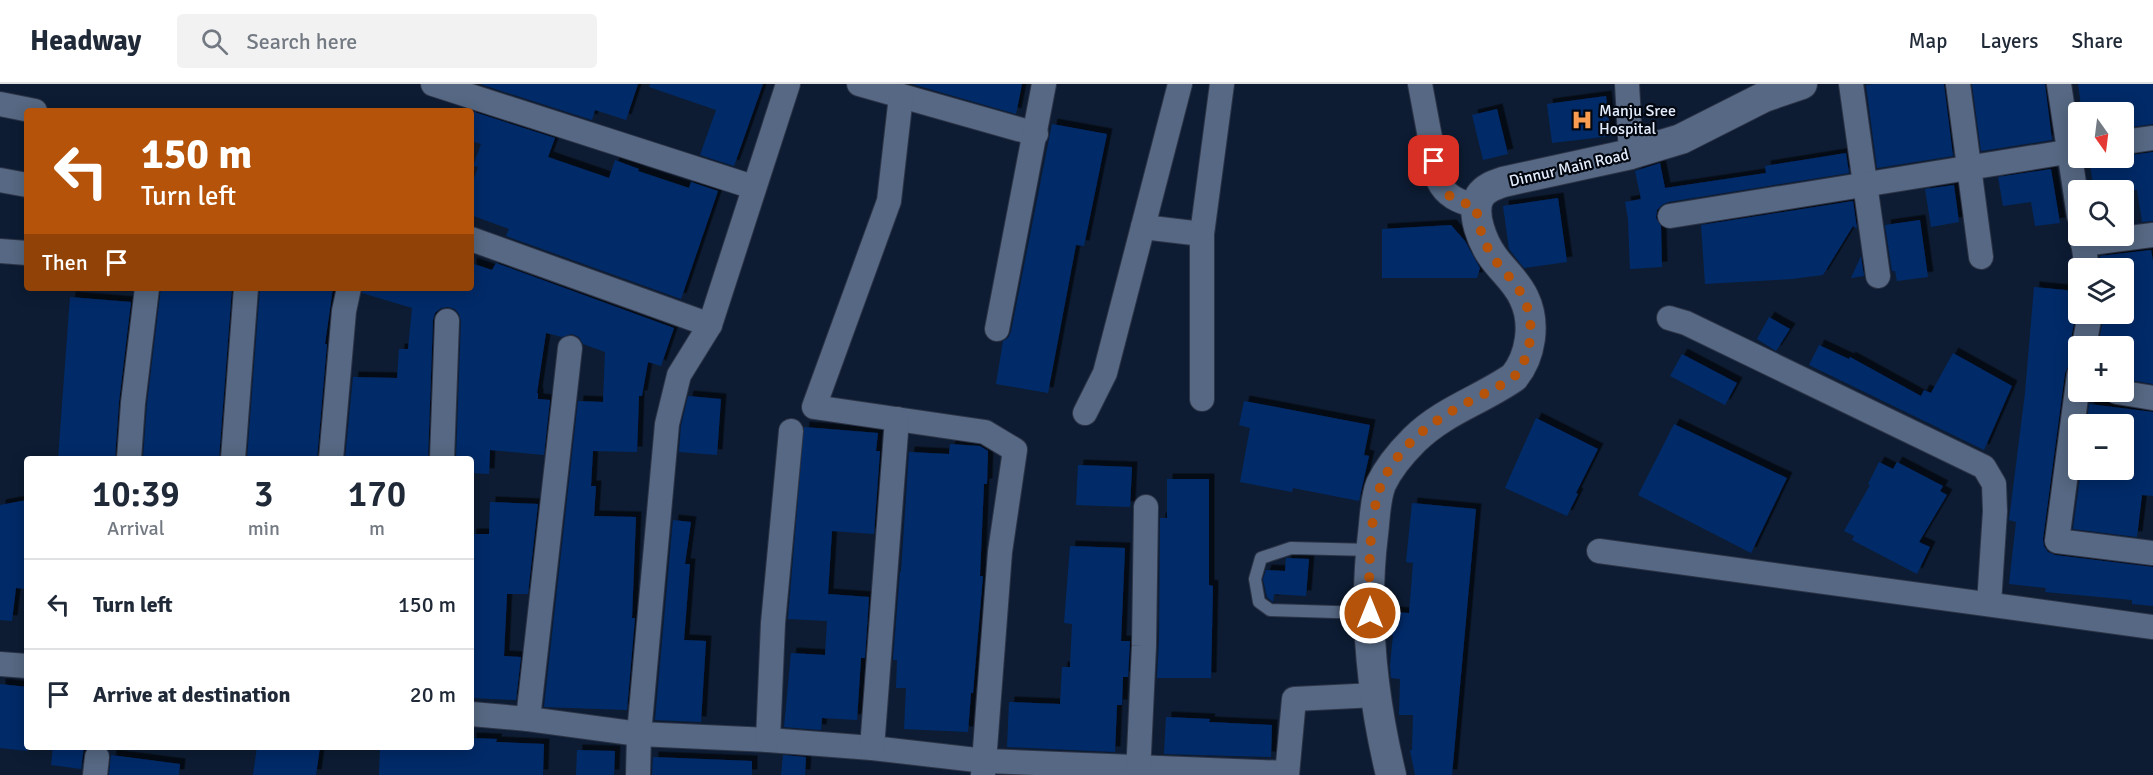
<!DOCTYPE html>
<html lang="en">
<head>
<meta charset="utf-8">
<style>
  :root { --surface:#fff; --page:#f2f2f3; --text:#1f2937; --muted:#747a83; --line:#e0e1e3 }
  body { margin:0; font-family:Signika,sans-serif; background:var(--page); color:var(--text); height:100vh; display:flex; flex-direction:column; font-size:22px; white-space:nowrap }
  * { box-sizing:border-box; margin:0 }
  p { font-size:20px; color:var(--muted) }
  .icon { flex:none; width:33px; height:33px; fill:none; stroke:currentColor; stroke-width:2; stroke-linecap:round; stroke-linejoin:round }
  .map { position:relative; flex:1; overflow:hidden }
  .drawer { position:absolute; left:24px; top:372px; width:450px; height:294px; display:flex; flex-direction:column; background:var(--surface); border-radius:6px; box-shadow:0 3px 15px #0003 }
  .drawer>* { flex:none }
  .guide { position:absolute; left:24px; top:24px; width:450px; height:183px; border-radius:6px; box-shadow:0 3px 15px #0003; background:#b45309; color:#fff; overflow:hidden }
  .needle { width:39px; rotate:166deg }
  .controls { position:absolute; left:2068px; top:18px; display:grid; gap:12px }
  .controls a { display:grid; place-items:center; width:66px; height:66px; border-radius:6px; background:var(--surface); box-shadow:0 3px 15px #0003; font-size:30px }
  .pin { position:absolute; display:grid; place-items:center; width:51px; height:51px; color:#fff; margin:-26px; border-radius:12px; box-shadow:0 3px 9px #0006 }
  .me { position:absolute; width:66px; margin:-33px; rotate:0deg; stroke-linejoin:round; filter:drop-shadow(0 0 4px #0008) }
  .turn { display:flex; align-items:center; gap:21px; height:126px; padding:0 18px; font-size:27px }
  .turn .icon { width:78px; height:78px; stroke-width:2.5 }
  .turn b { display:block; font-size:42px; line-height:51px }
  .then { display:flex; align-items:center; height:57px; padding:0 18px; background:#0003; gap:12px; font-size:22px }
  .eta { display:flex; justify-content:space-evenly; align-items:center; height:102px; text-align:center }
  .eta b { font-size:36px; font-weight:600; line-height:42px }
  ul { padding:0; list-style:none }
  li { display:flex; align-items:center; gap:18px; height:90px; padding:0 18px; border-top:2px solid var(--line) }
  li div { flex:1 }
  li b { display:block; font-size:22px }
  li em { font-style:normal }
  header { display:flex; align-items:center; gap:36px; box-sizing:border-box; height:84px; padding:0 30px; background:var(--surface); border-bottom:2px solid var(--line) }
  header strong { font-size:28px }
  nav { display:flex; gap:33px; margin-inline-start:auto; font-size:21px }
  .search { width:420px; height:54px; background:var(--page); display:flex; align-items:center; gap:15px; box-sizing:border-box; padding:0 21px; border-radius:6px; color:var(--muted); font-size:22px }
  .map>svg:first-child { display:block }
</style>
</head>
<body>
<header>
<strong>Headway</strong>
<div class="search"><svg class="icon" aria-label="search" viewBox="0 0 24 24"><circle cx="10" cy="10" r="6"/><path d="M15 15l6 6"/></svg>Search here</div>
<nav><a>Map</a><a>Layers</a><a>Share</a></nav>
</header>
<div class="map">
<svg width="2153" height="691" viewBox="0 0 2153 691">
  <defs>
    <filter id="shadow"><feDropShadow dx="5.5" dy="-5.5" stdDeviation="0" flood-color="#0009"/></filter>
  </defs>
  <rect width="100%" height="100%" fill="#0d1c33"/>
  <g fill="#002b68" filter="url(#shadow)">
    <polygon points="480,0 638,0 626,36 595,26 592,36"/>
    <polygon points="650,0 763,0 734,82 700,71 716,26 649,3"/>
    <polygon points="912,0 1022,0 1016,30"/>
    <polygon points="1874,0 1944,0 1953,72 1877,84 1866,1"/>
    <polygon points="1972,0 2045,0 2052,56 1981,67"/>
    <polygon points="2078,0 2153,0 2153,40 2124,44 2124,28 2082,28"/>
    <polygon points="1606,12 1611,52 1552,59 1547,20"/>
    <polygon points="1497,25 1508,70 1483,76 1472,31"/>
    <polygon points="471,27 555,54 548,73 609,94 615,76 639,85 638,87 689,104 691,98 718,107 681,215 506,152 509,145 471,131 471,103 478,83 473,82 481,60 471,57"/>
    <polygon points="1052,40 1107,50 1084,162 1076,161 1048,309 996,300 1003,257 1008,254 1011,248"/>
    <polygon points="2153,68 2153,137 2142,138 2137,106 2094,106 2089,75 2124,74 2124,72"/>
    <polygon points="1846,69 1849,89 1668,118 1662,121 1657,126 1656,134 1661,142 1662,183 1630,185 1628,135 1625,118 1641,115 1635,87 1660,79 1665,104 1766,89 1765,82"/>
    <polygon points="2051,85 2060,139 2035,142 2031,118 2003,122 1998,93"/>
    <polygon points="1954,101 1959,138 1931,143 1925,105"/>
    <polygon points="1558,114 1567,178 1524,184 1509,165 1503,122"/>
    <polygon points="1853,117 1857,145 1853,142 1823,191 1792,195 1705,200 1701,141"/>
    <polygon points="1920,136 1928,193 1897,197 1895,187 1892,187 1885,141"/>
    <polygon points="1451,141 1465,157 1480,184 1477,194 1382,194 1382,145"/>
    <polygon points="2151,166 2153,177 2153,300 2124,295 2124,262 2098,262 2104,230 2124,230 2124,184 2101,184 2100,172"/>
    <polygon points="1861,172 1864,192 1851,194"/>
    <polygon points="471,179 492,186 496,179 674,244 661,282 648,278 642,312 639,312 637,368 593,367 591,402 596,402 594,432 636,433 632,534 635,534 627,626 544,623 578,317 603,318 605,268 583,260 579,253 572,250 562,253 546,249 537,309 538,309 538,315 550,316 544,371 490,366 489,390 471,389 471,375 456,375 461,237 459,230 455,225 448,223 441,224 435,229 433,236 428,375 345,375 353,293 397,294 399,265 408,265 412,224 362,209 363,204 471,204"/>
    <polygon points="2034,203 2076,207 2074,230 2076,230 2070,259 2069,281 2065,289 2043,455 2044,462 2048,468 2055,471 2153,483 2153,522 2132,520 2132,516 2045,508 2046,504 2009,500 2016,438 2009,436 2025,309"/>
    <polygon points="161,204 184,207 185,204 232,204 219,375 143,375 147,320"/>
    <polygon points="260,204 333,204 325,260 327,260 317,375 247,375"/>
    <polygon points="70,213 131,218 119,318 115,375 58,375"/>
    <polygon points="1769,233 1790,245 1776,267 1757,255"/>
    <polygon points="1819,261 1849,275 1850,273 1921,312 1924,306 1931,309 1953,269 2012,302 1984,366 1809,281"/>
    <polygon points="1682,270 1737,299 1725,321 1670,292"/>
    <polygon points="688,312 721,315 717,371 679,368 681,342"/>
    <polygon points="1244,317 1370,341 1364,371 1369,372 1359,417 1293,404 1292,408 1240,398 1250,344 1239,341"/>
    <polygon points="2089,320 2153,328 2153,412 2142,411 2137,453 2073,445 2081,386 2124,386 2126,340 2087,340"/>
    <polygon points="1536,334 1598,365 1576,409 1578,410 1567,432 1505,404"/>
    <polygon points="1674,340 1787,394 1751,469 1638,411"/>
    <polygon points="804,343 878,349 876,367 880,367 874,450 832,447 828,510 869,513 865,574 861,574 857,636 822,634 821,646 784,643 791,569 825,571 827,537 788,535"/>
    <polygon points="950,360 980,362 988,367 987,400 984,400 980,492 983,492 973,609 971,609 968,648 904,645 906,604 896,604 897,576 893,576 900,488 901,488 909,368 949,370"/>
    <polygon points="1879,378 1893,385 1897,378 1943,402 1940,407 1947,411 1919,458 1930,463 1917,490 1852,456 1854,452 1844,447 1870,401 1868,400"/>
    <polygon points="1078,381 1132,383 1130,423 1076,421"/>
    <polygon points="1167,395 1209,395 1209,501 1213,502 1211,594 1157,594 1159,557 1160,434 1167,434"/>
    <polygon points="27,416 27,505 16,504 12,537 0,536 0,421"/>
    <polygon points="490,418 538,420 528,510 507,510 504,572 521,573 516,616 471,614 471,450 489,450"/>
    <polygon points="1412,419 1476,425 1452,691 1415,691 1410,666 1412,666 1413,631 1399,631 1400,595 1391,594 1390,582 1393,551 1389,550 1392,528 1409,529 1413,479 1406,478"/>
    <polygon points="673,436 691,438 685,480 690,480 684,556 706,557 701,638 655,636"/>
    <polygon points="1070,462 1125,464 1121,557 1130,557 1128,593 1123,593 1122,621 1117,621 1115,668 1007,663 1009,618 1060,620 1062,583 1070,583 1072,540 1064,539"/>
    <polygon points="1286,474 1309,475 1306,512 1274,510 1273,518 1267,513 1263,495 1266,486 1285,487"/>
    <polygon points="0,600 27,603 27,667 0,664"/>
    <polygon points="1166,633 1210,635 1209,638 1272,641 1271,673 1164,670"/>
    <polygon points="471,654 497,655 496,658 544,660 543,691 379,691 380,663 471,663"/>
    <polygon points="53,663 84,663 81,685 51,681"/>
    <polygon points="257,663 320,663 316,691 253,691"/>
    <polygon points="577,666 615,667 614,691 576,691"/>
    <polygon points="111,671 180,680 179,691 109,691"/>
    <polygon points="783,671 806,673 805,691 781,691"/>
    <polygon points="653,673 752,677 752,691 652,691"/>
  </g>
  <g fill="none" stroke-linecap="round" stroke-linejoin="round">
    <defs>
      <polyline id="service" points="1368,529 1270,526 1259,518 1255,495 1261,474 1291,464 1371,466"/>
      <g id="minor">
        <polyline points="433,0 753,103"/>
        <polyline points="859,0 1036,50"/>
        <path d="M 1420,0 L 1438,96 C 1445,112 1459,118 1476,122"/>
        <polyline points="1627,0 1631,70"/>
        <polyline points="1851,0 1878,192"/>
        <polyline points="1958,0 1981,173"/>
        <polyline points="2059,0 2079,132"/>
        <polyline points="901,12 889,117 814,323 985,348 1015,366 1000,468 983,691"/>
        <polyline points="0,20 35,27"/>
        <polyline points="2124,58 2153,54"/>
        <polyline points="0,96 27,101"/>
        <polyline points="1670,132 2079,66"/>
        <polyline points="1143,143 1202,150"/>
        <polyline points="2082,152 2087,184"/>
        <polyline points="471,155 710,241"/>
        <polyline points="2083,160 2153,151"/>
        <polyline points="0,167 27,169"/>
        <polyline points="1669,234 1686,239 1984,383 1994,400 1995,427 1989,520"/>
        <polyline points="997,245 1044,0"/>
        <polyline points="2084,262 2090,230"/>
        <polyline points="2079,291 2057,457 2153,469"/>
        <polyline points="2117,308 2153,314"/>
        <polyline points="1202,315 1202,150 1222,0"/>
        <polyline points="1085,329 1105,289 1180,0"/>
        <polyline points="129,375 133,319 147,204"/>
        <polyline points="233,375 246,204"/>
        <polyline points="331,375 344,227 349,204"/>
        <polyline points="442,375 447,237"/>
        <polyline points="1599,467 2153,543"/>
        <polyline points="0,580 27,582"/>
        <polyline points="471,630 528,635 639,650 768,656 872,664 985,677 1287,689"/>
        <polyline points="528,635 570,264"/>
        <polyline points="768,656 773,539 791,347"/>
        <polyline points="872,664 897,335"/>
        <polyline points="95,691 97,673"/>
        <polyline points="638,691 639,650 667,340 679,291 710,241 788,0"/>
        <polyline points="1138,691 1144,562 1146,423"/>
        <polyline points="1287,691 1294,615 1376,611"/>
      </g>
      <path id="tertiary" d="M 1391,691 C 1372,612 1363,531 1373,450 C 1375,434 1375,415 1381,400 C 1388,385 1402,368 1414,356 C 1443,327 1481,316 1514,293 C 1531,272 1536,239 1524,214 C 1517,198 1503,187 1493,173 C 1483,159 1470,129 1480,112 C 1485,104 1494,101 1503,98 L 1631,70 L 1681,55 L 1764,13 L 1802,0"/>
    </defs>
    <use href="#service" stroke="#2d3447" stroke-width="14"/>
    <use href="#minor" stroke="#2d3447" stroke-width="26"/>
    <use href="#tertiary" stroke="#2d3447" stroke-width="32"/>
    <use href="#service" stroke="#566883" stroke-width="12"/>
    <use href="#minor" stroke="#566883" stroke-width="24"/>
    <use href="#tertiary" stroke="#566883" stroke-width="30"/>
  </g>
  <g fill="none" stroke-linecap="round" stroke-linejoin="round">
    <path stroke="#b45309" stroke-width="10" stroke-dasharray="0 18" d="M 1370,529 C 1368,496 1369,431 1381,401 C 1391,376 1416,350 1438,336 C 1462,319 1490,309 1514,293 C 1535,268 1536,229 1517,203 C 1509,191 1498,182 1491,170 C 1482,155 1478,139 1476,122 C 1446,116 1439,106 1434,77"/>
  </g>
  <defs>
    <symbol id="hospital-bare" viewBox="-9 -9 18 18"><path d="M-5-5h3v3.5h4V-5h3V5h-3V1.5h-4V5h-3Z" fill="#fb9e51" stroke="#030710" stroke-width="2.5" paint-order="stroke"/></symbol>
  </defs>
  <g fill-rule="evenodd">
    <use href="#hospital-bare" x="1567" y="21" width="30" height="30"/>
  </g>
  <g text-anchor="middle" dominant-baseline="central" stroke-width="4.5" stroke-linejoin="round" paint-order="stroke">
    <g font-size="16" fill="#e3edfd" stroke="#030710" text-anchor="start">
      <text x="1599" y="27">Manju Sree<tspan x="1599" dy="18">Hospital</tspan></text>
    </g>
    <g font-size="16" fill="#e3edfd" stroke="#030710">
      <text transform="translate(1569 84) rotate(-13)">Dinnur Main Road</text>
    </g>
  </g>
</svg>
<div class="controls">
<a><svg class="needle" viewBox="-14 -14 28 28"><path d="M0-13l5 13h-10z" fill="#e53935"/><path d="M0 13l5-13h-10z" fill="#747a83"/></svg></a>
<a><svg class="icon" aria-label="search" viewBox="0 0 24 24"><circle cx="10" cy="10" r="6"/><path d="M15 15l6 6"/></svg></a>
<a><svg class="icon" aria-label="layers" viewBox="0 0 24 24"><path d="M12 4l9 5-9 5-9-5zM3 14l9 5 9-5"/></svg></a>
<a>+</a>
<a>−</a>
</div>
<div class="pin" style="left:1434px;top:77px;background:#d93025"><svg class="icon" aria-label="arrive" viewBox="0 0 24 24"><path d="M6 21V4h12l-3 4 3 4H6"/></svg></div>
<svg class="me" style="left:1370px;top:529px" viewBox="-20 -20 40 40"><circle r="17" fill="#b45309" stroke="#fff" stroke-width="3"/><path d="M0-11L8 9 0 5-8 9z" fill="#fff"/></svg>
<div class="guide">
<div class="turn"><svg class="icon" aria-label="left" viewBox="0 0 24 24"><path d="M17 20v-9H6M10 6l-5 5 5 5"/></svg><div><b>150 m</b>Turn left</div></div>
<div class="then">Then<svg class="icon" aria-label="arrive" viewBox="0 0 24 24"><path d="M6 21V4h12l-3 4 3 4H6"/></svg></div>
</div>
<section class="drawer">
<div class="eta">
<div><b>10:39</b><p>Arrival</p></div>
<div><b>3</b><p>min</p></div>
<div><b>170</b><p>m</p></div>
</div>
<ul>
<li><svg class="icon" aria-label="left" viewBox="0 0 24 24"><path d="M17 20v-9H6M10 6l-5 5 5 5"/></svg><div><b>Turn left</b></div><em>150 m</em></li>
<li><svg class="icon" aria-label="arrive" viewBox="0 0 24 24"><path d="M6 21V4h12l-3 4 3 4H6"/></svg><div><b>Arrive at destination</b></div><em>20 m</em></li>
</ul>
</section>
</div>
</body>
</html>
